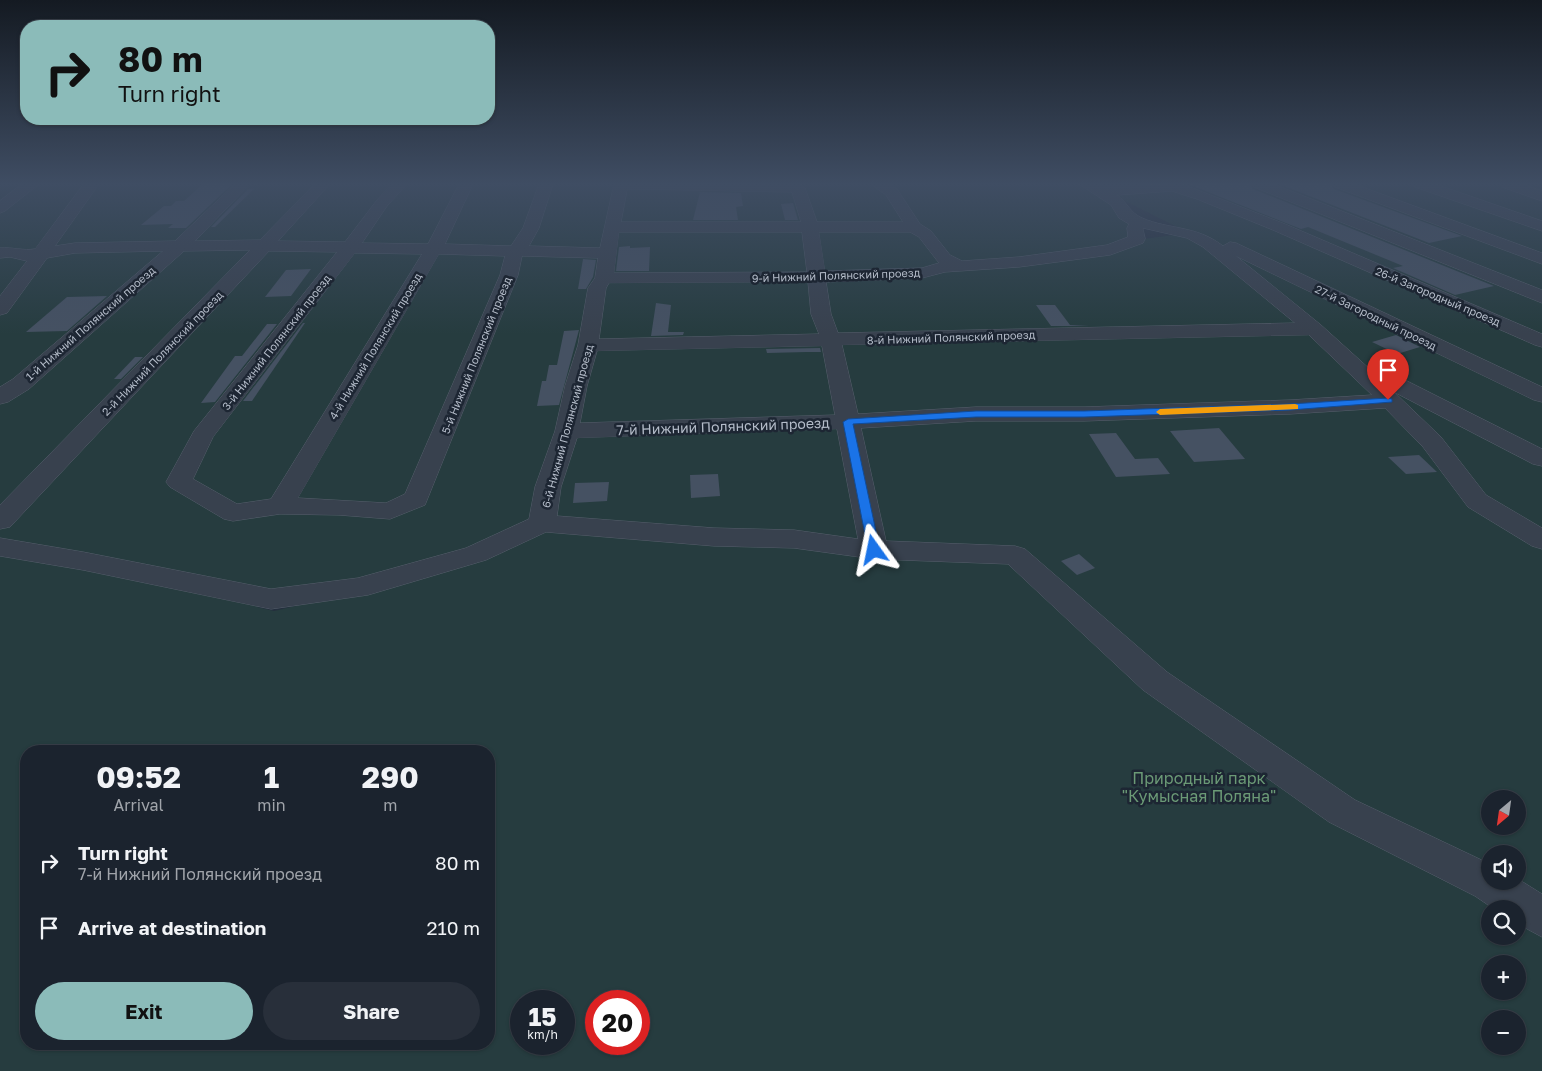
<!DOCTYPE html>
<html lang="en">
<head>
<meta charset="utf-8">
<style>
  :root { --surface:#1b232e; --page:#282f3a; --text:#f1f3f6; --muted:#a0a4aa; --line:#39404a; --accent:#8bbbb9 }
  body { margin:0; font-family:"Golos Text",sans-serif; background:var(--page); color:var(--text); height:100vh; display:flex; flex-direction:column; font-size:19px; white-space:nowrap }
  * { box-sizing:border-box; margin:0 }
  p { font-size:16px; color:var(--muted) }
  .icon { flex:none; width:28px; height:28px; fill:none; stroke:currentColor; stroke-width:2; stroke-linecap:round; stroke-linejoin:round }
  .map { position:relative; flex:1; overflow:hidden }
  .details { position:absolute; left:20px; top:745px; width:475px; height:305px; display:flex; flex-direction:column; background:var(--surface); border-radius:20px; box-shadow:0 1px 4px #0004,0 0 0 1px var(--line) }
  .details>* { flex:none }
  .hud { position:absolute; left:20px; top:20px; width:475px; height:105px; border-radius:20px; box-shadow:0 1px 4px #0004,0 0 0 1px var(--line); background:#8bbbb9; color:#111; overflow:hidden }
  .needle { width:32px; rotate:209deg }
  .buttons { position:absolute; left:1481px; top:790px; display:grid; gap:10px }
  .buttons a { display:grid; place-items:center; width:45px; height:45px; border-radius:50%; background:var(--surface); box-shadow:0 1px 4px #0004,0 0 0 1px var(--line); font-size:25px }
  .speed { position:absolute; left:510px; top:990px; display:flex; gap:10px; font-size:25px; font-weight:700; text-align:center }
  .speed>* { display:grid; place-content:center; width:65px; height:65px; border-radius:50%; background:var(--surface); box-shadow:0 1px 4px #0004,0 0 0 1px var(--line); line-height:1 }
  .speed small { font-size:12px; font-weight:400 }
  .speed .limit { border:8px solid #d22; background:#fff; color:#111 }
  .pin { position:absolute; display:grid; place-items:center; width:42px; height:42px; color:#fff; margin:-51px -21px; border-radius:50% 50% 50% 0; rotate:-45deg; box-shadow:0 0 5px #0007 }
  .pin .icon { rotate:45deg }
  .me { position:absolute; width:55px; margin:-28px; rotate:348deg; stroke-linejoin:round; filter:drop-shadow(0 0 4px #0008) }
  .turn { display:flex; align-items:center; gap:18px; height:105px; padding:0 15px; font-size:22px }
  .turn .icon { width:65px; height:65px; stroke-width:2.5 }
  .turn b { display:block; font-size:35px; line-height:42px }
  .eta { display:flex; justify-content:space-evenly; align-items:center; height:85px; text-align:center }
  .eta b { font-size:30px; font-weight:700; line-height:35px }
  .primary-button { display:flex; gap:10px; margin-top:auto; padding:10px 15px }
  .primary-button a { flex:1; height:58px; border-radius:30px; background:var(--accent); color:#111; font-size:20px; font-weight:700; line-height:58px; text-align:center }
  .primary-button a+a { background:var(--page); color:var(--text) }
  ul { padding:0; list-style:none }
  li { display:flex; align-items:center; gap:15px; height:65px; padding:0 15px }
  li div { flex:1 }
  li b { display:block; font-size:19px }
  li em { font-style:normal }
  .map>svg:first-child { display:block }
</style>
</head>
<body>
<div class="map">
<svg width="1542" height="1071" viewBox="0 0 1542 1071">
  <rect width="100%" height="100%" fill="#242f3e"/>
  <path fill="#263c3f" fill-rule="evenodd" d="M 0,184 L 1079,184 L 1119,205 L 1136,217 L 1127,239 L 1120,242 L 1189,233 L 1091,184 L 1542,184 L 1542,1071 L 0,1071 ZM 450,564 L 334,597 L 274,611 L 257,607 ZM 26,751 L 489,751 L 489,1044 L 26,1044 ZM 1490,799 L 1518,799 L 1518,826 L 1490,826 ZM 1490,854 L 1518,854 L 1518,881 L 1490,881 ZM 1490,909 L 1518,909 L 1518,936 L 1490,936 ZM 1490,964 L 1518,964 L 1518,991 L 1490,991 ZM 521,1001 L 564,1001 L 564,1044 L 521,1044 ZM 596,1001 L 639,1001 L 639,1044 L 596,1044 ZM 1490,1019 L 1518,1019 L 1518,1046 L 1490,1046 Z"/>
  <g fill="#455162">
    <polygon points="203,184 232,184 186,228 168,228 173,224 141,225 164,206 171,206 176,201 184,201"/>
    <polygon points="1188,184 1250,184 1253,189 1494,286 1455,295 1393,268 1403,266 1308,227 1301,229"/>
    <polygon points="1279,184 1331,184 1334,189 1462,236 1429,243"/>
    <polygon points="255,188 215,227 211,227 248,189"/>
    <polygon points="700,192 741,193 743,206 736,207 738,220 693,220"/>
    <polygon points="793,203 798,220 785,220 781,204"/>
    <polygon points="630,246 630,248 650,247 649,271 616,271 619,247"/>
    <polygon points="583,259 596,260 593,277 586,289 578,289"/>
    <polygon points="311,269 291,296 265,297 286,270"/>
    <polygon points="107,296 67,331 26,332 67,297"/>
    <polygon points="656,303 671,305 668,332 684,332 683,335 651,336"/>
    <polygon points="1036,305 1055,305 1070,325 1089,326 1051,326"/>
    <polygon points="303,323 305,323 252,401 243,401"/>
    <polygon points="267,324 277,324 215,402 201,403 235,356 242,356"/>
    <polygon points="579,330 559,405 537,406 542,381 546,381 549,365 557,365 564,331"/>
    <polygon points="1396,335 1420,347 1397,354 1372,342"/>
    <polygon points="820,348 821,352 807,352 767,353 766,349"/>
    <polygon points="135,357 143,357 121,379 114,379"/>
    <polygon points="1219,428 1245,459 1194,462 1170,431"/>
    <polygon points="1116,433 1135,459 1158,458 1170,474 1116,477 1089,434"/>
    <polygon points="1419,455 1437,472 1406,474 1388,457"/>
    <polygon points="718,474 720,496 691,498 690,475"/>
    <polygon points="609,482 607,501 573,503 575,483"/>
    <polygon points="1079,554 1095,568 1077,575 1061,561"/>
  </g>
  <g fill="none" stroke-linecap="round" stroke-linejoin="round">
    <defs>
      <g id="minor">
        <polygon points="22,184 39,184 5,211 0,213 0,201"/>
        <path d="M 84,184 L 99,184 L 55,246 L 75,243 L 175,241 L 235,184 L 250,184 L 195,241 L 260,240 L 315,184 L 330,184 L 278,241 L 345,242 L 377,200 L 392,184 L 407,184 L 387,206 L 362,243 L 428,244 L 459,184 L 473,184 L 445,244 L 511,246 L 523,228 L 539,184 L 553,184 L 539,228 L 529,246 L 600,248 L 614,184 L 801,184 L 805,188 L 817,222 L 903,222 L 886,195 L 871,184 L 889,184 L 897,189 L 920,224 L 931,231 L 950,255 L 962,261 L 1019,257 L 1107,245 L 1128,237 L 1127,228 L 1129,224 L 1119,218 L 1111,205 L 1079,184 L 1099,184 L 1104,186 L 1182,184 L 1285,224 L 1542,334 L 1542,347 L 1535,345 L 1273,230 L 1197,199 L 1172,191 L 1117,195 C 1127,202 1130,213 1142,218 C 1170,230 1196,225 1223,246 L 1230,242 L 1236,243 L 1542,387 L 1542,402 L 1534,400 L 1236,256 L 1321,325 L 1373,372 L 1399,377 L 1542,449 L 1542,466 L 1533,464 L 1394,392 L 1441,437 L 1486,495 L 1542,528 L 1542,549 L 1532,546 L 1468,507 L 1423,447 L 1385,408 L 1290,414 L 1084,421 L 976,421 L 861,428 L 886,541 L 1015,546 L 1025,549 L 1167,672 L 1355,800 L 1490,864 L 1490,881 L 1518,881 L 1518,879 L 1542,894 L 1542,937 L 1518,924 L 1518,909 L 1494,909 L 1475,896 L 1329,822 L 1143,690 L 1008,564 L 874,559 L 794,548 L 714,546 L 546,532 L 486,560 L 368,595 L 271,609 L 83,570 L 0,556 L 0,538 L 83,552 L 271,589 L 358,578 L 466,548 L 529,519 L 535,487 L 555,431 L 565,386 L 578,345 L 588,288 L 595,278 L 598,258 L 522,256 L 518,275 L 425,505 L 390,519 L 339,515 L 280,514 L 233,521 L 224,519 L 170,487 L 166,482 L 194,431 L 337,252 L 269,251 L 10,527 L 0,529 L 0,505 L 250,250 L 184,251 L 29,389 L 8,402 L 0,404 L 0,387 L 13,379 L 163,251 L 75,253 L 47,258 L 7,313 L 0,315 L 0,296 L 27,261 L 10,257 L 0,258 L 0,248 C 13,247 23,251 35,249 ZM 636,189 L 792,192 L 801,222 L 621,222 L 627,190 ZM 1143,228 L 1187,238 L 1203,247 L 1295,323 L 838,333 L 831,314 L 826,282 L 922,278 L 945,272 L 1019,267 L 1110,255 L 1143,243 L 1145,239 ZM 619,232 L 802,232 L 807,272 L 614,273 ZM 819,232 L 910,232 L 919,237 L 939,263 L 922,268 L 825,271 ZM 355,253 L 422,254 L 271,499 L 237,504 L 193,479 L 213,437 ZM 439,254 L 505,256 L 500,275 L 405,494 L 386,503 L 298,498 ZM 808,282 L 811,314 L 819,334 L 599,339 L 606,288 L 609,283 ZM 1309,335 L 1372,395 L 1290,400 L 1084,407 L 976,407 L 858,414 L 842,345 ZM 822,346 L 835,415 L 580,423 L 587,386 L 597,351 ZM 837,429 L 858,539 L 794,530 L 714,528 L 557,516 L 561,487 L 577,438 Z"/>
        <polygon points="1252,184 1273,184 1542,290 1542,303 1254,187"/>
        <polygon points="1333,184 1354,184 1542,253 1542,264 1335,187"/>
        <polygon points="1413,184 1435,184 1542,221 1542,231 1415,187"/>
        <polygon points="1500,184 1522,184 1542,191 1542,201 1502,187"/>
      </g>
    </defs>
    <use href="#minor" stroke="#565f6c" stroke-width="1"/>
    <use href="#minor" fill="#38414e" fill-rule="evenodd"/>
  </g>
  <linearGradient id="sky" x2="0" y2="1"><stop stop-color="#141a22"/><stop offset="0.55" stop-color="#3f4d63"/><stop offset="1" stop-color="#3f4d63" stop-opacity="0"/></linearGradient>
  <rect width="1542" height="334" fill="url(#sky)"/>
  <polygon fill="#1a73e8" stroke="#114b97" points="1388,398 1392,399 1392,402 1290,410 1084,417 976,417 853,424 880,550 874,553 868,550 843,422 848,419 976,411 1084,411 1290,404"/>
  <polygon fill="#f59e0b" points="1295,404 1298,405 1298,409 1160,415 1156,412 1160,409"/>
  <g text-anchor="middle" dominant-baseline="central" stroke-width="5" stroke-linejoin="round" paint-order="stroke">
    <g font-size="11" fill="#b4bcc9" stroke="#1d2633">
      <text transform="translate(836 275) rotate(-2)">9-й Нижний Полянский проезд</text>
      <text transform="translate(1438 296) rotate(23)">26-й Загородный проезд</text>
      <text transform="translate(1376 317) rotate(26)">27-й Загородный проезд</text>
      <text transform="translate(90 323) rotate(-41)">1-й Нижний Полянский проезд</text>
      <text transform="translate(951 337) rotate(-2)">8-й Нижний Полянский проезд</text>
      <text transform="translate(276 342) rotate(-52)">3-й Нижний Полянский проезд</text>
      <text transform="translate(375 346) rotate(-59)">4-й Нижний Полянский проезд</text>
      <text transform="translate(162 353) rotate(-46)">2-й Нижний Полянский проезд</text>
      <text transform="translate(476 355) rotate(-68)">5-й Нижний Полянский проезд</text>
      <text transform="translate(567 426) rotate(-75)">6-й Нижний Полянский проезд</text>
    </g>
    <g font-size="14" fill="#b4bcc9" stroke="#1d2633">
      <text transform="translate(723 426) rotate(-2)">7-й Нижний Полянский проезд</text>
    </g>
    <g font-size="16" fill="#6b9a76" stroke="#1d2633">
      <text x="1199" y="778">Природный парк<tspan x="1199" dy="18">"Кумысная Поляна"</tspan></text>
    </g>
  </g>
</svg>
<div class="buttons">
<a><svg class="needle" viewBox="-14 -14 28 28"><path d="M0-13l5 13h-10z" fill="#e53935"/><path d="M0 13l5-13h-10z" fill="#a0a4aa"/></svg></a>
<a><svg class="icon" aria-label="sound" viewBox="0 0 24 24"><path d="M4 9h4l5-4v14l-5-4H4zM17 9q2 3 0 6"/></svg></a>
<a><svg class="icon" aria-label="search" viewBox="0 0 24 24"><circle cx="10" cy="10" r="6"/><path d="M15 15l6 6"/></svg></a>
<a>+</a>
<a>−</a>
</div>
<div class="speed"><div>15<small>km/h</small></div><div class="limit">20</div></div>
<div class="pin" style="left:1388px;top:400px;background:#d93025"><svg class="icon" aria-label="arrive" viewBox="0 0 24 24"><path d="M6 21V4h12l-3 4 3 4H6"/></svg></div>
<svg class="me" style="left:874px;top:550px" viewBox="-20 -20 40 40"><path d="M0-17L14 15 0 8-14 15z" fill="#1a73e8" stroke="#fff" stroke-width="4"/></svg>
<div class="hud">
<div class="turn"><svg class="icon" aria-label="right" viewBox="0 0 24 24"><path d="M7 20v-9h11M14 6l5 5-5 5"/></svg><div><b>80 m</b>Turn right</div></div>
</div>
<section class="details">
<div class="eta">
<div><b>09:52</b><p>Arrival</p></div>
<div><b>1</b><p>min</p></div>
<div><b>290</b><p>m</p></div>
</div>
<ul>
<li><svg class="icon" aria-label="right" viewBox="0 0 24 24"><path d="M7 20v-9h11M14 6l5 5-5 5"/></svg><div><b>Turn right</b><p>7-й Нижний Полянский проезд</p></div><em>80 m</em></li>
<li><svg class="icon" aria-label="arrive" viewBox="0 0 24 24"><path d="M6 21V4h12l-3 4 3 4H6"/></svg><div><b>Arrive at destination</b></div><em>210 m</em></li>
</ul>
<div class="primary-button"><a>Exit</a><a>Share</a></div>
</section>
</div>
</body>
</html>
